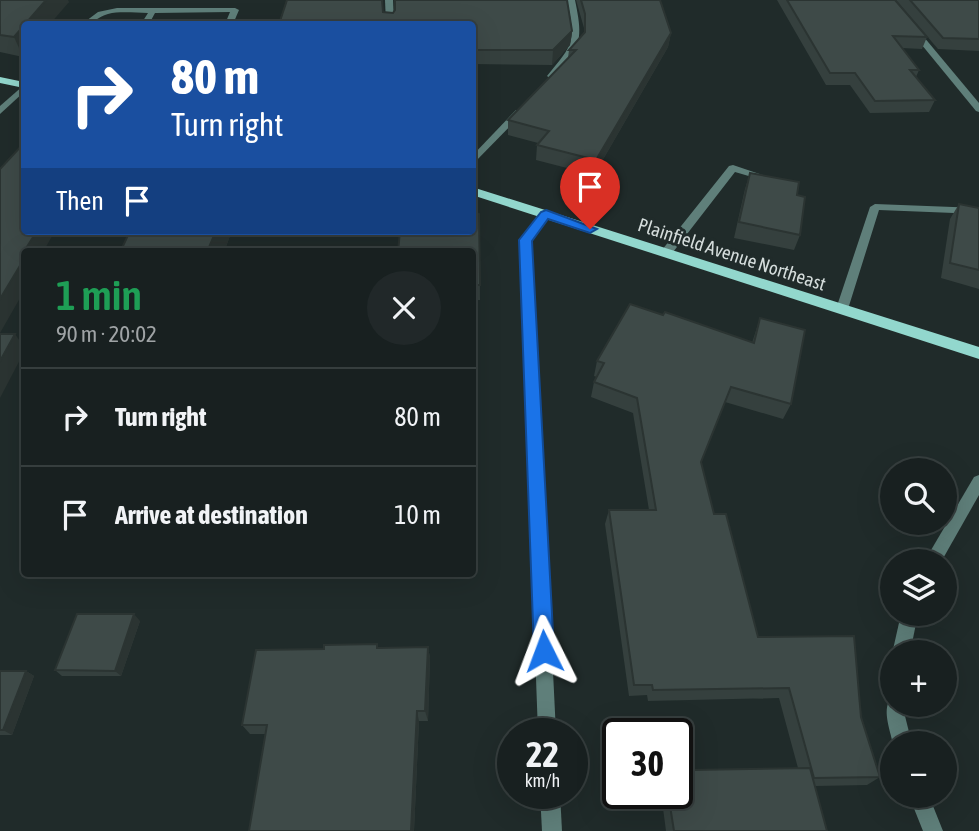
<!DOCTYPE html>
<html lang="en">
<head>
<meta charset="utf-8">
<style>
  :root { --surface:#182020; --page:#212829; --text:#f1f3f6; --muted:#9fa3a5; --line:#363e3e }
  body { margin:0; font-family:"Asap Condensed",sans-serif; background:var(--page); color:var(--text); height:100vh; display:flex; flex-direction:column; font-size:26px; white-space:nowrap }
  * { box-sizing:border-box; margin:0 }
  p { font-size:23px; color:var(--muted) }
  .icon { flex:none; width:38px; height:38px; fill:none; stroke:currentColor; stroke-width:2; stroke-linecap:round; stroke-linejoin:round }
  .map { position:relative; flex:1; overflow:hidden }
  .details { position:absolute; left:21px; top:248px; width:455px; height:329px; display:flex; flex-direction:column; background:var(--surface); border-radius:7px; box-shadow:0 7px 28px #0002,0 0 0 2px var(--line) }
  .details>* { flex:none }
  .guide { position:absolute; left:21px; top:21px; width:455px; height:214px; border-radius:7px; box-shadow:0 7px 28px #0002,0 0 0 2px var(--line); background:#1a4fa0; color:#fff; overflow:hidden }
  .buttons { position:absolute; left:880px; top:458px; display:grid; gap:14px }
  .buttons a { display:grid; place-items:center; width:77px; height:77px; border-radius:50%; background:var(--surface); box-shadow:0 7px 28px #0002,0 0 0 2px var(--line); font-size:35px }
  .speed { position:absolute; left:497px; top:718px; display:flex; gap:14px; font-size:35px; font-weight:700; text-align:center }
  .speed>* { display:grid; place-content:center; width:91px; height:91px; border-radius:50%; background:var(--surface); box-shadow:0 7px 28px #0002,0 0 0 2px var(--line); line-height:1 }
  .speed small { font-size:18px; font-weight:400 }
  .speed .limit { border:4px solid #111; border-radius:10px; background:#fff; color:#111 }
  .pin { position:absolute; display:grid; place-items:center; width:60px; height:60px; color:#fff; margin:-72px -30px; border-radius:50% 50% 50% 0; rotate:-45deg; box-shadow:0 0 7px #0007 }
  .pin .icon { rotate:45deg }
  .me { position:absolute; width:77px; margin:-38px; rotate:357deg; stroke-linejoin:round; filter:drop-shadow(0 0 5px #0008) }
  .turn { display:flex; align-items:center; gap:24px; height:147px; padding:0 35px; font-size:32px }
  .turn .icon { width:91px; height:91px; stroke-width:2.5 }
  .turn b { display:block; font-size:49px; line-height:60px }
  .then { display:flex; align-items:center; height:66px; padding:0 35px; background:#0003; gap:14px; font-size:26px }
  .round { display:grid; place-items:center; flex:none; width:74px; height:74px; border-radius:37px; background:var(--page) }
  .summary { display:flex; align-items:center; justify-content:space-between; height:119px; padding:0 35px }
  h1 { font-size:42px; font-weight:600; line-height:52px; color:#1e9e55 }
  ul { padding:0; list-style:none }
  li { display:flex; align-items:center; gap:21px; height:98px; padding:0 35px; border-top:2px solid var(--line) }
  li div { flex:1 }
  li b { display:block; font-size:26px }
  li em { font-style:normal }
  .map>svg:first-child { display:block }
</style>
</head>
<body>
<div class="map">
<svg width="979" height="831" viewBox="0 0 979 831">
  <rect width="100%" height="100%" fill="#202b2a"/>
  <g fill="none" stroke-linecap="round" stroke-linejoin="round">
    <g fill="#5f7f7a" fill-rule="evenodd">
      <polygon points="385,0 393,0 394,24 386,24"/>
      <path d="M 117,8 L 235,8 L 239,10 L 233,24 L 225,24 L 230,12 L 155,13 L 149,24 L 141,24 L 148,13 C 135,13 120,11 108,14 C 97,17 92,25 82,24 L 98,12 Z"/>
      <polygon points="733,165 777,180 772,183 735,172 670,256 662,256 662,250 729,166"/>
      <polygon points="875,204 979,208 979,214 879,210 848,309 842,313 838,312 836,309 870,207"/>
    </g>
    <g fill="#5f7f7a" fill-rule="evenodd">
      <path d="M 567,0 L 575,0 C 580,25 584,43 567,63 C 562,69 557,75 551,79 L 547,76 C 574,43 576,43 567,0 Z"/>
      <polygon points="885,0 893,0 979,103 979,112 976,111"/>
      <polygon points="24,85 24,92 0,114 0,106"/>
      <polygon points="516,110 524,112 472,165 472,156"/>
      <polygon points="546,211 551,214 532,240 556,733 538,733 520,240 542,212"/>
      <polygon points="979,475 979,495 941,562 924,562 974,477"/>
      <polygon points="901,614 918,614 910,653 892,654"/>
      <path d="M 892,697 L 892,705 L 905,705 L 905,716 L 912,744 L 893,744 C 890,729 881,708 892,697 Z"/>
      <polygon points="540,793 560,793 562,831 542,831"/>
      <polygon points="909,796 929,796 943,831 923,831"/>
    </g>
    <g fill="#92d7cd" fill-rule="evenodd">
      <polygon points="0,77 24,82 24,88 0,83"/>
      <polygon points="472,187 979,347 979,359 472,195"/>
    </g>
  </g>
  <g fill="#35403e">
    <polygon points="0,0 69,2 24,24 24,55 23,57 0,52"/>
    <polygon points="287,0 383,0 383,12 393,13 395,10 395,0 567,0 572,31 570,45 552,65 472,64 472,24 279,24"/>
    <polygon points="576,0 660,0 671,33 668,47 594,175 536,160 537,145 538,143 508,135 508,120 568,58 569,50 584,33 584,28"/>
    <polygon points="777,0 895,0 927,37 922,49 902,48 919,70 916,77 935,100 929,112 870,113 850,85 826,85"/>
    <polygon points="896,0 979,0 979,51 938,49"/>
    <polygon points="750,173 797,195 800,235 794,250 734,238 745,189"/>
    <polygon points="959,204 979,208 979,289 941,278 950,219"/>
    <polygon points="479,214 480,300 472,300 472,252"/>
    <polygon points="130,231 275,231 274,233 231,233 224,252 124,252 122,248"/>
    <polygon points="663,315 752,343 760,318 791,404 783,419 725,402 701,462 714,514 758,637 861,717 880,777 867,785 815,786 827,831 666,831 661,793 677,793 685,776 690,770 798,768 779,698 648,701 647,695 629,696 605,524 609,510 649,510 633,413 591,397 594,382 597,377 594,376 597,361"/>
    <polygon points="281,574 369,574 369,577 283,579"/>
    <polygon points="140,621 121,676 62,676 55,670"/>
    <polygon points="428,647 430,658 428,721 419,721 414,831 249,831 265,734 250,734 242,725 379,648"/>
    <polygon points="0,671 26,671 34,676 12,735 0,735"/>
  </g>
  <g fill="#2b3432">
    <polygon points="46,0 68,0 69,2 50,24 25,24"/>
    <polygon points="24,25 24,55 23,57 14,37"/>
    <polygon points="572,31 570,45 552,65 553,50"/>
    <polygon points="671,33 668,47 594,175 596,160"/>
    <polygon points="37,231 55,231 43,252 24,252 24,255 23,253"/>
    <polygon points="216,231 230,231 231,233 224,252 207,252"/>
    <polygon points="24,259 24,291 0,333 0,299"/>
    <polygon points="15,334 24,347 24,352 0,398 0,361"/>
    <polygon points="134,614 140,621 121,676 115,671"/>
    <polygon points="428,647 430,658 428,721 425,711"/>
    <polygon points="26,671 34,676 12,735 3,730"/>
    <polygon points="417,711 419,721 414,831 411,831"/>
  </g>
  <g fill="#3e4a48" stroke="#2b3432" stroke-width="2">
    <polygon points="0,0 46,0 14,37 0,35"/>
    <polygon points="287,0 382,0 383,12 393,13 395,10 395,0 567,0 572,31 553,50 472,50 472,24 279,24"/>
    <polygon points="581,0 660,0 671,33 596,160 537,145 549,131 508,120 576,50 569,50 585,32 585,14"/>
    <polygon points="787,0 895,0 927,37 893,36 919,70 910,70 935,100 875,101 855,73 830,73"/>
    <polygon points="910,0 979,0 979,39 943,38"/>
    <polygon points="24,143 24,231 37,231 23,253 24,253 24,259 0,299 0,169"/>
    <polygon points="750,173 799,182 797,195 805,197 800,235 739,222"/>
    <polygon points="959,204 979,208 979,270 950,263"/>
    <polygon points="472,212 479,214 480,285 472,285 472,252 398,252 400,231 472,231"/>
    <polygon points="130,231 216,231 207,252 161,252 163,248 122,248"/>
    <polygon points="630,304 663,315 665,312 754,343 760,318 805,330 791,404 731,387 701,462 714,514 726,514 758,637 854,636 861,717 880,777 814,778 789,688 653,690 652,685 634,685 609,510 656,510 637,398 594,382 604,363 597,361"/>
    <polygon points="0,334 15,334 0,361"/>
    <polygon points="77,614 134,614 115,671 55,670"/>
    <polygon points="377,644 377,648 428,647 425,711 417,711 411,831 249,831 267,725 242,725 256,650 324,649 324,645"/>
    <polygon points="0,671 26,671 3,730 0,730"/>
    <polygon points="810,768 827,831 674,831 668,793 677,793 677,776 691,776 690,770"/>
  </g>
  <polygon fill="#1a73e8" stroke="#114b97" stroke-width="2" points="546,210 597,229 590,233 548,219 532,241 554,651 551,658 544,661 537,658 534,651 519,240 541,212"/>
  <g text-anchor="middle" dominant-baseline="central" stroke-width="6" stroke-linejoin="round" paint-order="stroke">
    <g font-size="19" fill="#d4dcdb" stroke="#202b2a">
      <text transform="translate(732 254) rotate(18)">Plainfield Avenue Northeast</text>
    </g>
  </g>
</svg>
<div class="buttons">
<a><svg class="icon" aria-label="search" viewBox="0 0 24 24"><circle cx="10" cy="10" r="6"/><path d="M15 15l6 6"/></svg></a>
<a><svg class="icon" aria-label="layers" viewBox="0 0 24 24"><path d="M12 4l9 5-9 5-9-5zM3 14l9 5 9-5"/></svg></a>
<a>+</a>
<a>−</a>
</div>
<div class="speed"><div>22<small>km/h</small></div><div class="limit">30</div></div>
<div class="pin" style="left:590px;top:229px;background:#d93025"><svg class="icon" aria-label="arrive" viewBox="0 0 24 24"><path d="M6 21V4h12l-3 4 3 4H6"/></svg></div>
<svg class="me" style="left:544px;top:651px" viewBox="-20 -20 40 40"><path d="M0-17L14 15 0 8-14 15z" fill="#1a73e8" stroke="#fff" stroke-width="4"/></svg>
<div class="guide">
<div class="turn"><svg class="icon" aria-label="right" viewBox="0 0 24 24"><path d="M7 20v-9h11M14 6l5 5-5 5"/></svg><div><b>80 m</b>Turn right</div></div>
<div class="then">Then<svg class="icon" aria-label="arrive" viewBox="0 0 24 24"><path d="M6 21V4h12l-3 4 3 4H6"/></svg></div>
</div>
<section class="details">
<div class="summary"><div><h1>1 min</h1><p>90 m · 20:02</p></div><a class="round"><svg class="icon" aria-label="close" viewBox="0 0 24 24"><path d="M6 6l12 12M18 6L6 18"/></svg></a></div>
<ul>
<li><svg class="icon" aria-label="right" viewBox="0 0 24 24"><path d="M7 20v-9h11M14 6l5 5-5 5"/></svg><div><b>Turn right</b></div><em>80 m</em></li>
<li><svg class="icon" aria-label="arrive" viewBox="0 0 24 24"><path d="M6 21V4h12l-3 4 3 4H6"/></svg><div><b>Arrive at destination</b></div><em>10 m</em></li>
</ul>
</section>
</div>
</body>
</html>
